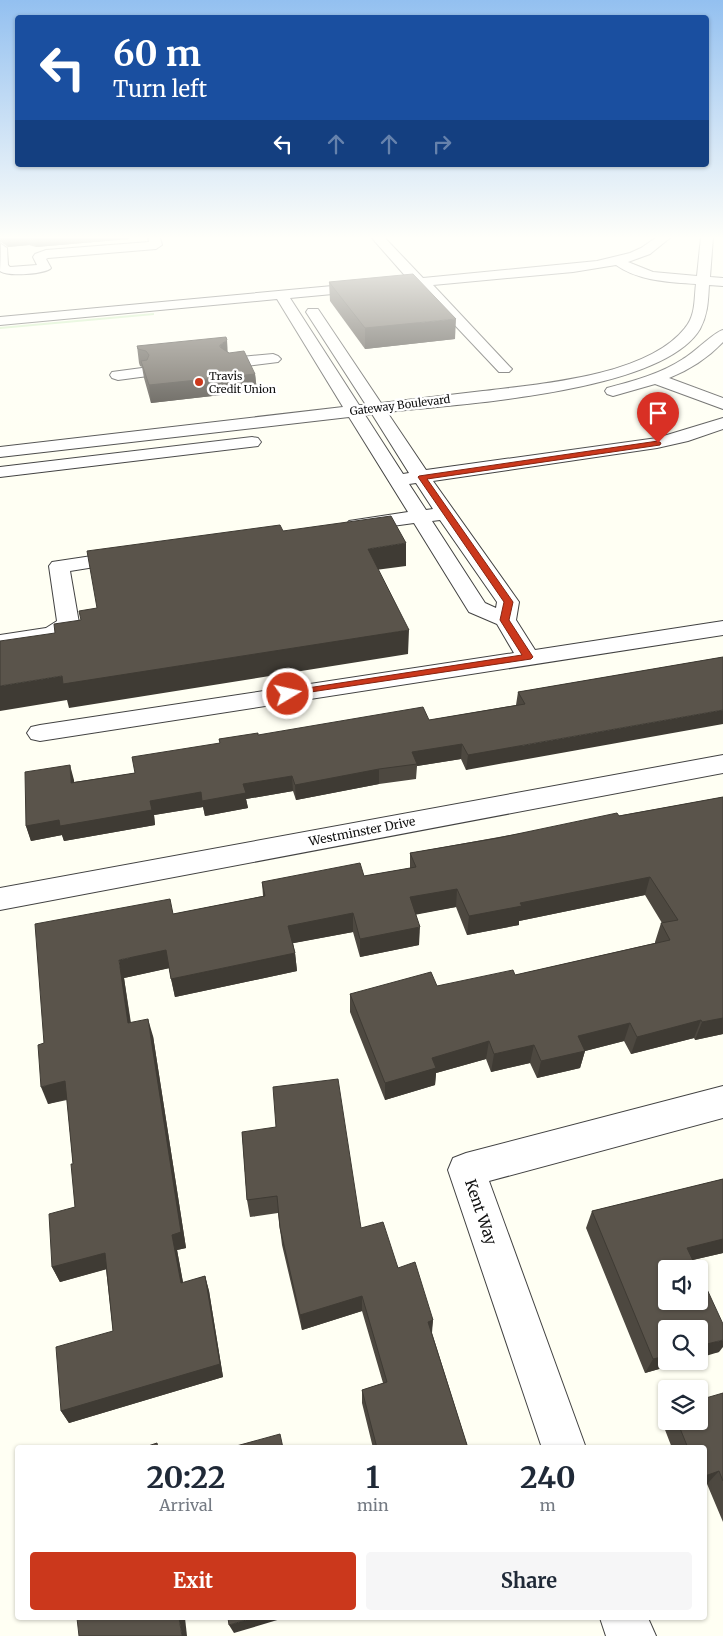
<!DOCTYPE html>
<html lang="en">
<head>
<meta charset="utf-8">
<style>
  :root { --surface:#fff; --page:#f6f6f7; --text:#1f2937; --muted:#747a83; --accent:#cb381c }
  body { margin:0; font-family:Merriweather,serif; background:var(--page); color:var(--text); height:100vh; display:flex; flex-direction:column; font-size:19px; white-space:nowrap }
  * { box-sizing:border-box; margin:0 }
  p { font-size:16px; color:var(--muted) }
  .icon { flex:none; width:28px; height:28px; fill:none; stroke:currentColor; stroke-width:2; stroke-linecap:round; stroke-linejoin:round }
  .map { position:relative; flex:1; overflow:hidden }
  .drawer { position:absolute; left:15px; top:1445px; width:692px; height:175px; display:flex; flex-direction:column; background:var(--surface); border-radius:5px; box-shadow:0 1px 4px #0004 }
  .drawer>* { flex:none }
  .guide { position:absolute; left:15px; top:15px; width:694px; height:152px; border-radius:5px; box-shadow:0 1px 4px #0004; background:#1a4fa0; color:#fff; overflow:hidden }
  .tools { position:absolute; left:658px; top:1260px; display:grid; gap:10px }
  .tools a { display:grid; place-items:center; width:50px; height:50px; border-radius:5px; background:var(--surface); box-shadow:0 1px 4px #0004; font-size:25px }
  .pin { position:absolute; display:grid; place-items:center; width:42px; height:42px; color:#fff; margin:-51px -21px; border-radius:50% 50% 50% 0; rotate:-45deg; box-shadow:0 0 5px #0007 }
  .pin .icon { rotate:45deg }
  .me { position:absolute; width:55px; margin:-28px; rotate:81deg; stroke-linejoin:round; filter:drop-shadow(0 0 4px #0008) }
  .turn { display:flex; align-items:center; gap:18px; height:105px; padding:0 15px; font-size:22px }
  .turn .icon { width:65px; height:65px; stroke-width:2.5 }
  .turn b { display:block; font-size:35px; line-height:42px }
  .lanes { display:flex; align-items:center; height:48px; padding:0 15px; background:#0003; justify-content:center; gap:25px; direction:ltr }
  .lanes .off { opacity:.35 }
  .eta { display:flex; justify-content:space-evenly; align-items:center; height:85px; text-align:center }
  .eta b { font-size:30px; font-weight:700; line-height:35px }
  .button { display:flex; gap:10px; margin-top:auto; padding:10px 15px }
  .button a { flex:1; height:58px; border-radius:5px; background:var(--accent); color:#fff; font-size:20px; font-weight:700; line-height:58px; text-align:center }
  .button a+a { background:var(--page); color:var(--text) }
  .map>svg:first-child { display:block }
</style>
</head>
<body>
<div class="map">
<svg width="723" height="1636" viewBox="0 0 723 1636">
  <rect width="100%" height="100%" fill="#fffff3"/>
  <polygon fill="#c9edb8" points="154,313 154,315 0,329 0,327"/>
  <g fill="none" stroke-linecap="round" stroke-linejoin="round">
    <defs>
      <g id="minor">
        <path d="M 148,237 L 160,237 L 162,245 L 156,249 L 48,258 L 46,259 L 51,268 C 46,274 7,277 0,271 L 1,244 L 7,248 L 8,265 L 10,267 L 37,265 L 33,257 L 35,254 L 46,250 L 149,242 Z"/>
        <path d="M 371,237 L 384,237 L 423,278 L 597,261 L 630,253 L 641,248 L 657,237 L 671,237 L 650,254 L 628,262 L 653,272 L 697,276 L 701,237 L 713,237 L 710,277 L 723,278 L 723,286 L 709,285 C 708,301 708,314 700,329 C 662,393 458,404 387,412 L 426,470 L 657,438 L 723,418 L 723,429 L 688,441 L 657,448 L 433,481 L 519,602 L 516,620 L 535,650 L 723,621 L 723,635 L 40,741 L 31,739 L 27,733 L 31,727 L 40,725 L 514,653 L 497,624 L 469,612 L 414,523 L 356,531 L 349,529 L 346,525 L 349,521 L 408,512 L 349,417 L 0,457 L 0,447 L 343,407 L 277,299 L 0,325 L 0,317 L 408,279 ZM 616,265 C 638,281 669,282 696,284 C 694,299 696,315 685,328 C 647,376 541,384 483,391 C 449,395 415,399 381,403 L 318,309 L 308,309 L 306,312 L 366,405 L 359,405 L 290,298 L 418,286 L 499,372 L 509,372 L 512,369 L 509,366 L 433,285 L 573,272 ZM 372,414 L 409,473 L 403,474 L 365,415 ZM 416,483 L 433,509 L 426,510 L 409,484 ZM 440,520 L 497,602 L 496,608 L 485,603 L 432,521 Z"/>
        <path d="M 723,330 L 723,342 C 708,358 689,370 669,378 L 723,398 L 723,409 L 655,384 L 613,396 L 607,394 L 605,391 L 607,388 C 633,381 660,374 683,359 C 694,353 714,332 723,330 Z"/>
        <polygon points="273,354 278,356 281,359 278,362 231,368 226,366 223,363 226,360 231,358"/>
        <polygon points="142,368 148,370 150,373 148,376 118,380 112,378 110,375 112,372"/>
        <polygon points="252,437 258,438 261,442 258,446 0,477 0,467"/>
        <path d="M 125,551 L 132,553 L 135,557 L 132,561 L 70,571 L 79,623 C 63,647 26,645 0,649 L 0,635 L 46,628 L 57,621 L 49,566 L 52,562 Z"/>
        <polygon points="723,755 723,773 0,910 0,888"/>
        <polygon points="723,1086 723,1118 489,1181 586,1448 542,1448 448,1170 453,1158 466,1153"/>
        <polygon points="600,1618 648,1618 656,1636 606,1636"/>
      </g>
    </defs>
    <use href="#minor" stroke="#434343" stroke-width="2"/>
    <use href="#minor" fill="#fff" fill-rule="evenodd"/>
  </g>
  <g fill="#4d4840">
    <polygon points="0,237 129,237 129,239 36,247 29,245 8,247 1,242 0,244"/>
    <polygon points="329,282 455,339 365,349 330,301"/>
    <polygon points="137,346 228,352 255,374 257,391 151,403 144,378 142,367 140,366 139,363"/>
    <polygon points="723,657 466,770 461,759 417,766 416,779 379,784 296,800 293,791 246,799 248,808 205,816 203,807 154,815 155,825 64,841 62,835 31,841 26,826 74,780 74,782 135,773 220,743 219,739 258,735 429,720 516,705 518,692"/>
    <polygon points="723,797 723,1034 695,1040 694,1038 631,1054 624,1041 585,1051 580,1068 537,1078 530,1063 491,1072 486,1059 436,1073 435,1085 385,1100 350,1012 350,994 437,986 515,975 655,943 655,942 661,923 662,923 645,895 519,921 519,925 467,935 456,907 416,914 419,945 360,957 353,932 293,943 295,953 297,971 175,997 169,968 124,978 131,1023 153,1036 186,1248 177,1250 183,1283 205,1276 209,1291 223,1377 69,1423 61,1411 113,1331 106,1269 60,1282 52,1267 75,1207 73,1164 67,1100 48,1104 44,1043 173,914 263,896 262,882 364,876 410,868 410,853"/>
    <polygon points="242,1132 361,1228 398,1268 433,1320 432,1333 468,1448 373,1448 362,1403 362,1390 383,1383 362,1311 302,1330 282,1245 278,1213 250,1217 247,1200"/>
    <polygon points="723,1179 723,1253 693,1260 719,1352 666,1361 687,1361 645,1373 586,1228 592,1211"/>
    <polygon points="723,1393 723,1522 707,1484 705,1448 672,1448 662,1422 666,1415 666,1421 699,1421"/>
  </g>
  <g fill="#3f3b34">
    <polygon points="6,237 28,237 29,245 8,247"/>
    <polygon points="34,237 129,237 129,239 36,247"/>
    <polygon points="456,319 455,339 365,349 365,328"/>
    <polygon points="227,340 228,357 222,364 220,345"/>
    <polygon points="255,374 257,391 151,403 149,385"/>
    <polygon points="406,543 406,566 368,571 368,549"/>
    <polygon points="409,630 408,654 69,708 67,700 0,711 0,686 62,676"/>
    <polygon points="723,710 723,724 466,770 468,755"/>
    <polygon points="462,744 461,759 417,766 417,764 412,752"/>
    <polygon points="70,765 74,780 75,798 71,783"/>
    <polygon points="379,769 379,784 296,800 295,785"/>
    <polygon points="292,776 293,791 246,799 248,808 205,816 202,801 243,784"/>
    <polygon points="201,792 203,807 154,815 155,825 64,841 62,835 31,841 26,826 59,820 150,801"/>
    <polygon points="650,877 645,895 519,921 519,925 467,935 469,916 520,903"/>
    <polygon points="457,889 456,907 409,916 410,897"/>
    <polygon points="353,913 353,932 289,944 288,926"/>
    <polygon points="420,927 419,945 360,957 360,939"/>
    <polygon points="166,950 170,968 124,978 133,1041 128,1023 119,960"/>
    <polygon points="295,953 297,971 175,997 171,979"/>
    <polygon points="723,1018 723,1034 695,1040 702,1022"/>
    <polygon points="148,1019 153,1036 186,1248 177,1250 186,1298 181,1283 172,1235"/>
    <polygon points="701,1020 694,1038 631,1054 637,1037"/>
    <polygon points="630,1023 624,1041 585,1051 580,1068 537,1078 541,1061 578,1036"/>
    <polygon points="489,1041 486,1059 436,1073 435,1085 385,1100 385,1083 432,1058"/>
    <polygon points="534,1045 530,1063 491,1072 494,1054"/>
    <polygon points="65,1081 71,1098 48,1104 41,1087"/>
    <polygon points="723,1239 723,1253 679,1263 687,1248"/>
    <polygon points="105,1253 111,1268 60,1282 52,1267"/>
    <polygon points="205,1276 209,1291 223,1377 69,1423 61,1411"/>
    <polygon points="362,1296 362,1311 302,1330 300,1315"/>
    <polygon points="433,1320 431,1335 428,1322"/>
    <polygon points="723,1340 723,1347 719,1352 699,1358 699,1346"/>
    <polygon points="666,1356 666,1361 687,1361 645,1373 653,1359"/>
    <polygon points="719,1471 707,1484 705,1484 705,1476"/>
    <polygon points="179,1618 185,1618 187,1636 182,1636"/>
    <polygon points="253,1618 284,1618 234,1633 229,1625"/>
  </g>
  <g fill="#5a544b" stroke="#3f3b34">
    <polygon points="413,274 456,319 365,328 329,282"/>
    <polygon points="226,337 227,340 220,345 220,347 229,353 244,351 255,374 149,385 141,361 147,360 149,355 146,351 138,349 137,346"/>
    <polygon points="391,516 406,543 368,549 409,630 63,684 62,676 0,686 0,641 55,633 54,624 81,620 79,611 97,608 87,551 280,525 283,531"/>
    <polygon points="723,657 723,710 468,755 462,744 412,752 417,764 379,769 295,785 292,776 243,784 246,793 202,801 201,792 150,801 152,810 60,826 59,820 26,826 25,772 70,765 71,783 135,773 132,757 220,743 219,739 258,733 258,735 423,707 429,720 525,704 518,692"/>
    <polygon points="723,797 723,1018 702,1022 701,1020 637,1037 630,1023 578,1036 585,1051 541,1061 534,1045 494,1054 489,1041 432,1058 436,1068 385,1083 350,994 431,972 437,986 513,970 515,975 670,940 661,923 678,920 650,877 520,903 522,906 469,916 457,889 410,897 420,927 360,939 353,913 288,926 295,953 171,979 166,950 119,960 128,1023 148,1019 181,1232 172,1235 181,1283 205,1276 220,1364 61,1411 56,1347 113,1331 105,1253 52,1267 49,1214 75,1207 71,1164 73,1164 65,1081 41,1087 38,1045 44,1043 35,924 170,899 173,914 265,896 262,882 360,863 364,876 416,867 410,853 498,838 617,813 619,816"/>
    <polygon points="338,1079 361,1228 383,1222 398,1268 415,1262 433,1320 428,1322 468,1448 377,1448 362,1390 387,1382 362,1296 300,1315 280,1228 277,1196 247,1200 242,1132 276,1127 273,1087"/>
    <polygon points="723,1179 723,1239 687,1248 697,1269 666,1269 666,1301 699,1301 699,1272 723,1324 723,1340 699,1346 699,1329 666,1329 666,1356 653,1359 592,1211"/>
    <polygon points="723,1393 723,1481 719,1471 705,1476 705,1448 688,1448 677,1421 699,1421 699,1400"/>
    <polygon points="280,1434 283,1448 229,1448"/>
    <polygon points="157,1443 158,1448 142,1448"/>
    <polygon points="77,1618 179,1618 182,1636 79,1636"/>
    <polygon points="228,1618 253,1618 229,1625"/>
  </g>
  <linearGradient id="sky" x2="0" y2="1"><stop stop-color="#93c0f0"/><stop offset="0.51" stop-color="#fffffa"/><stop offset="1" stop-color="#fffffa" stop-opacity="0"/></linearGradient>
  <rect width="723" height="466" fill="url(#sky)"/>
  <polygon fill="#cb381c" stroke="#842412" points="658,441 661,443 660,445 427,479 513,602 509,620 533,657 531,659 284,696 284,692 288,691 522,655 500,620 504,602 418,477 419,476"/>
  <circle fill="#cb381c" stroke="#fff" stroke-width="2" cx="199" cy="382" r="5"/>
  <g text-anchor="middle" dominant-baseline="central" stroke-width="5" stroke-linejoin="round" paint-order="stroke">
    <g font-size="11" fill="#101010" stroke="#fff" text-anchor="start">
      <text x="209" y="376">Travis<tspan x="209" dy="13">Credit Union</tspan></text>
    </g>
    <g font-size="11" fill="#101010" stroke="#fff">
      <text transform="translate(400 405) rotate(-7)">Gateway Boulevard</text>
    </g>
    <g font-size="12" fill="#101010" stroke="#fff">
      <text transform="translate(362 831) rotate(-11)">Westminster Drive</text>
    </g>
    <g font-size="15" fill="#101010" stroke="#fff">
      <text transform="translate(481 1212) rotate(71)">Kent Way</text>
    </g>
  </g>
</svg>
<div class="tools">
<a><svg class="icon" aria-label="sound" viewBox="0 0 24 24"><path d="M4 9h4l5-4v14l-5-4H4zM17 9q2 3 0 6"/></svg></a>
<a><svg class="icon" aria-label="search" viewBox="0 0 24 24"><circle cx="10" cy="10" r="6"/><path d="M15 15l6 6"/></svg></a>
<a><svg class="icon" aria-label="layers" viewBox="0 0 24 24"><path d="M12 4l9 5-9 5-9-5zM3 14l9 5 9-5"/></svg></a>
</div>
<div class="pin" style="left:658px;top:443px;background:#d93025"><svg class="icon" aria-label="arrive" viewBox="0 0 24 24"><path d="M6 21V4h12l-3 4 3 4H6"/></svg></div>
<svg class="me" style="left:288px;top:694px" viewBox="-20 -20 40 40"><circle r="17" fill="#cb381c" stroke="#fff" stroke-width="3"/><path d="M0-11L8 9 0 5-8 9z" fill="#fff"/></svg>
<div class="guide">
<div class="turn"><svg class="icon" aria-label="left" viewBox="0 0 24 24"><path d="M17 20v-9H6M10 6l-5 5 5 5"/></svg><div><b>60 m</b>Turn left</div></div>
<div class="lanes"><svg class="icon" aria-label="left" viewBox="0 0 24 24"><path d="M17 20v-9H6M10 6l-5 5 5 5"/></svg><svg class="icon off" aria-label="ahead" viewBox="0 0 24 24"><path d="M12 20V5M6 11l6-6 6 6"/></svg><svg class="icon off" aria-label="ahead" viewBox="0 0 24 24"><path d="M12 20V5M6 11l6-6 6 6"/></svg><svg class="icon off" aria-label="right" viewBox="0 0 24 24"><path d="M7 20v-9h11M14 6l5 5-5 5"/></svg></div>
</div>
<section class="drawer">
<div class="eta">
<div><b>20:22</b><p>Arrival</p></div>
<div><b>1</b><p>min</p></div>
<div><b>240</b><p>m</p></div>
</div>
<div class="button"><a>Exit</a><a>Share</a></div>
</section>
</div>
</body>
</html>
